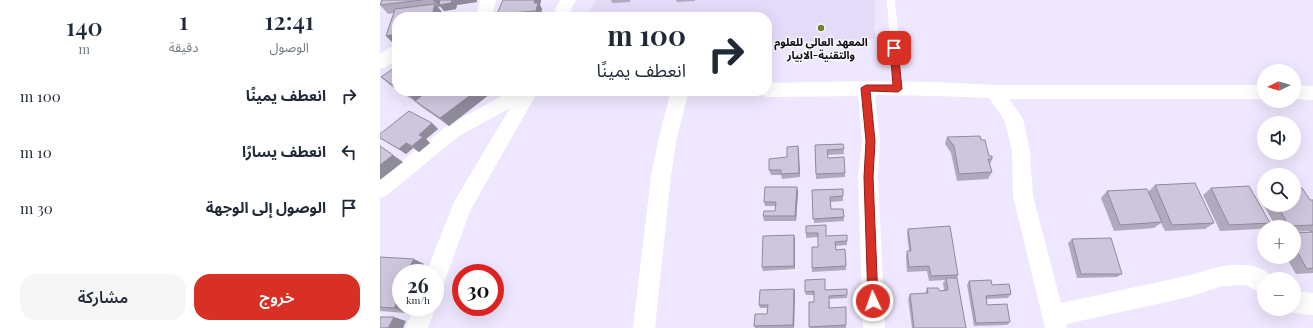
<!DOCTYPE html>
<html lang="ar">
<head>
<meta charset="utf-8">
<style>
  :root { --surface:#fff; --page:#f6f6f7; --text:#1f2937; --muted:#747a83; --accent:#d93025 }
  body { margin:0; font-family:"Playfair Display","Noto Sans Arabic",serif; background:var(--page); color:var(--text); direction:rtl; height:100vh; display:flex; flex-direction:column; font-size:15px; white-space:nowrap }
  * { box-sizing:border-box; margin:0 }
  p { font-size:13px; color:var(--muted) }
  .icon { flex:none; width:22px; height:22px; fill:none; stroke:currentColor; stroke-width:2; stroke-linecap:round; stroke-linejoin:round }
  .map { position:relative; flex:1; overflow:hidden; direction:ltr }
  .panel { display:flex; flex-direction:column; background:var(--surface); width:380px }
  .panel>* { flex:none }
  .top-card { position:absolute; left:12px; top:12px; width:380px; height:84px; border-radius:16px; box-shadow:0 4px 16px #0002; direction:rtl; background:#fff; color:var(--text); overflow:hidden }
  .needle { width:26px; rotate:265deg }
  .tools { position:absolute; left:877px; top:64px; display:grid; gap:8px }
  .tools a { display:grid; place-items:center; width:44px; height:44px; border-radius:50%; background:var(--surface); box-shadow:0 4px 16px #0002; font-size:20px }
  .speed { position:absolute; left:12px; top:264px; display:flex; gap:8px; font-size:20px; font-weight:700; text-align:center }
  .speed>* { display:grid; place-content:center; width:52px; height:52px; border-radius:50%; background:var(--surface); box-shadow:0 4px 16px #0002; line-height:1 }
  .speed small { font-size:10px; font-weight:400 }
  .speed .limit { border:6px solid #d22; background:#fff; color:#111 }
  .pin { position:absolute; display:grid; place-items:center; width:34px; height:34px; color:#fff; margin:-17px; border-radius:8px; box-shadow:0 2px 6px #0006 }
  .me { position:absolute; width:44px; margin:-22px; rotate:357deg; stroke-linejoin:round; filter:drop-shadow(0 0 3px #0008) }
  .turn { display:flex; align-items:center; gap:14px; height:84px; padding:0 20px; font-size:18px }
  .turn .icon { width:52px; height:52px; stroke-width:2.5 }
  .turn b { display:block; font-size:28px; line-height:34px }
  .eta { display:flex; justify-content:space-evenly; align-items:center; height:68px; text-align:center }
  .eta b { font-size:24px; font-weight:600; line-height:28px }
  .cta { display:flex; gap:8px; margin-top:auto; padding:8px 20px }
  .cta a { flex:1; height:46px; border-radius:16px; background:var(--accent); color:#fff; font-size:16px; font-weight:600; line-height:46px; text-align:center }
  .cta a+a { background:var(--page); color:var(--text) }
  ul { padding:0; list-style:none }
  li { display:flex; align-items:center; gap:12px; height:56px; padding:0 20px }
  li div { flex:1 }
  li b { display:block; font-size:15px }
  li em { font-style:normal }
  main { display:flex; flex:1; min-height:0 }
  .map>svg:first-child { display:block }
</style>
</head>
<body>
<main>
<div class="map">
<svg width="933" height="328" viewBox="0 0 933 328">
  <rect width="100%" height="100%" fill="#eee7ff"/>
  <polygon fill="#e4dbf9" points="215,0 495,0 495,39 387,43 387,17 208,17"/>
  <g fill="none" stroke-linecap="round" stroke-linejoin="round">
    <polygon fill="#fff" fill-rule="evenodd" points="507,0 515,0 523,89 518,92 513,89"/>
    <g fill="#fff" fill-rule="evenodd">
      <polygon points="100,0 116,0 112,17 96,17"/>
      <polygon points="180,0 196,0 188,17 172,17"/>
      <polygon points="15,46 17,47 17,59 6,67 0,69 0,54 9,48"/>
      <path d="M 486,81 L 557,82 L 614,85 L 884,85 L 884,99 L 629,99 L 643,119 L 650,152 L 653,196 L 681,303 C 723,294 765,285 807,276 C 826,271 844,263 864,265 C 874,265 889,270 893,279 L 884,279 L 884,294 L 865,285 L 842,286 L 809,297 L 686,324 L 687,328 L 665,328 L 633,196 L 632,152 L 625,121 L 609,98 L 557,96 L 495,95 L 500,141 L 498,177 L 505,328 L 483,328 L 478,177 L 482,141 L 478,96 L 387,97 L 381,95 L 379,91 L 387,91 L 387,83 Z"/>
      <polygon points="914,85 933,86 933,100 914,99"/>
      <polygon points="131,91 158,91 90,211 63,286 55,290 55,273 46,273 74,202 130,108 79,136 7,195 0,198 0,178 67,126"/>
      <polygon points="291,91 309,91 297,137 291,176 275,328 253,328 271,176 279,137"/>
      <polygon points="914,291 933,293 933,315 914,313 906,310 914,309"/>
      <polygon points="55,304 56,307 48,328 26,328 34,307 55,307"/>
    </g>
  </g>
  <g fill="#b1aabe">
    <polygon points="2,0 97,0 97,2 77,5 76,9 64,11 60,6 59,7 58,7 62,12 17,17 17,44 14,44 14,13 8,14 0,5"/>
    <polygon points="123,0 161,0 160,5 162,9 160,17 120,17 117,14"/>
    <polygon points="231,0 250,0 250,2 232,3"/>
    <polygon points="296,0 315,0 315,1 297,2"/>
    <polygon points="17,66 17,90 10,85 1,77"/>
    <polygon points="19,91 107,91 110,94 69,126 43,108 36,102"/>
    <polygon points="52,123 58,129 46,139 50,143 39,152 33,148 26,154 0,138 0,134"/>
    <polygon points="567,137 601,140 609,156 612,159 610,165 612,172 608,179 577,181 571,153 565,144"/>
    <polygon points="463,144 464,154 447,155 448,158 465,173 465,177 436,179 435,145"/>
    <polygon points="418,146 420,177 402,179 401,175 391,175 389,170 407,157"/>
    <polygon points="775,185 834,223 825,229 785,231 781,223 774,228 734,231 721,198 727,191 768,192"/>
    <polygon points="417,187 418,192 416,221 384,221 383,216 395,211 396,206 385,206 384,202"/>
    <polygon points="831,188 890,223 880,229 840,231 823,195"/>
    <polygon points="463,189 463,201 451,202 451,209 463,209 464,221 434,223 432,190"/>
    <polygon points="884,193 884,205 914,205 930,200 933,200 933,273 916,274 906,257 914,257 914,233 930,232 929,231 914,232 914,227 896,227 879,197"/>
    <polygon points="426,226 446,236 467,241 467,245 455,246 456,250 465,249 466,270 432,272 432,268 438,247 438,237 426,238"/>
    <polygon points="528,229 578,275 577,278 586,328 532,328 528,299 530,294 545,294 547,288 560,291 564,290 563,283 565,280 549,281 547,271 527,272 526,257 527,251 529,251 527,234"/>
    <polygon points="415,239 415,269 383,271 382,267"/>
    <polygon points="692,239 742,274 737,277 697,278 688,243"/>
    <polygon points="0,257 44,264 21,307 28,307 26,313 0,311"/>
    <polygon points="445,279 445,290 467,289 467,298 449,299 450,308 466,325 466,328 429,328 434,302 434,295 426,295 425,292"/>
    <polygon points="589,281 612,285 631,294 628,298 606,299 607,305 630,322 627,325 594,326 587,285"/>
    <polygon points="414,289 415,292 414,328 375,328 374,326 387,314 387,308 380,308 379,305"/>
  </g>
  <g fill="#908b9b">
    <polygon points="53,0 97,0 97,2 77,5 76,9 64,11 60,6 59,7"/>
    <polygon points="155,0 161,0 160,5 162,9 160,17 156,11 154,3"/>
    <polygon points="55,4 62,12 61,17 41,17"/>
    <polygon points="17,34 17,44 14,44 6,36"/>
    <polygon points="35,91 54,91 38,103 29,95"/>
    <polygon points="96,91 107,91 110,94 69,126 60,118"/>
    <polygon points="52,123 58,129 46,139 50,143 39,152 32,146 39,135"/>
    <polygon points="26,143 33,148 26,154 19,149"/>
    <polygon points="418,146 419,151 420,177 419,173"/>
    <polygon points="13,155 23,162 0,180 0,165"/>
    <polygon points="417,187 418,192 416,221 415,216"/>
    <polygon points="414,235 415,239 415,269 414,266"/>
    <polygon points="34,259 44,264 40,273 26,273"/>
    <polygon points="21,282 21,294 16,292"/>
    <polygon points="414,289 415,292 414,328 413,325"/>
    <polygon points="21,294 21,307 28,307 26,313 14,308"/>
    <polygon points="14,317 26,321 23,328 8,328"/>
  </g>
  <g fill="#cec6dd" stroke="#908b9b">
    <polygon points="2,0 42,0 0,5"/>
    <polygon points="60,0 72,0 71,3 59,5"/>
    <polygon points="123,0 155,0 154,3 158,3 156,11 117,14"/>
    <polygon points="55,4 52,15 41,16 41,17 17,17 17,34 6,36 15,9"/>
    <polygon points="17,66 17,88 1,77"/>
    <polygon points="22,91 35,91 29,95"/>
    <polygon points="48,91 96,91 60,118 35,101"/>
    <polygon points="29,111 52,123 39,135 43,137 32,146 26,143 19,149 0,138 0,134"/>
    <polygon points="600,136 601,140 605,140 609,156 612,156 612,159 608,159 612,172 579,174 574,146 567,137"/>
    <polygon points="463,144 464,149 447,150 448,158 464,157 465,173 436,174 435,145"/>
    <polygon points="0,146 13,155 0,165"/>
    <polygon points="418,146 419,173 401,174 401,170 389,170 389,159 407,157 407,147"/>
    <polygon points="815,183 834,223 792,225 775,185"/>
    <polygon points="869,186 890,223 849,225 831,188"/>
    <polygon points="385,187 417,187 415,216 383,216 384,211 395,211 396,202 384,202"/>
    <polygon points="914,188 922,188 930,200 933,200 933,225 909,226 897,205 914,205"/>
    <polygon points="463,189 463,196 450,197 451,209 463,209 464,217 433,219 432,190"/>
    <polygon points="767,189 782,222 740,225 727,191"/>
    <polygon points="446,225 446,236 467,235 467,241 455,242 456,250 465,249 466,266 432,268 432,247 438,247 438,233 426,233 426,226"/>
    <polygon points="570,226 578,275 551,276 549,266 529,267 527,251 531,251 528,229"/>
    <polygon points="933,232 933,268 927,269 914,246 914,233"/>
    <polygon points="414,235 414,266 382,267 383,236"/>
    <polygon points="731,238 742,274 701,274 692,239"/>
    <polygon points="0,257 34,259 26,273 21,273 21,282 16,292 21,292 21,294 14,308 0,307"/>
    <polygon points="566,278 577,278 586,328 534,328 530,294 548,293 547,288 558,288 560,291 568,290"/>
    <polygon points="445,279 445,290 467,289 467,295 449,296 449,308 466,307 466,325 429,327 429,302 434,302 434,291 425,292 425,280"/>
    <polygon points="611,280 612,285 629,284 631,294 606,296 607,305 627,304 630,322 596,323 589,281"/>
    <polygon points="414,289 413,325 374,326 375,314 387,314 388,305 379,305 380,290"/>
    <polygon points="0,317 14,317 8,328 0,328"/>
  </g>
  <polygon fill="#d93025" stroke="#8d1f18" points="514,45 518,48 522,89 518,92 490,91 495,141 493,177 498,301 497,305 493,306 489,305 488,301 484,177 486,141 481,88 486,85 513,85 510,48"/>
  <circle fill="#708130" stroke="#f9f8fd" stroke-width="1.5" cx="441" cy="28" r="4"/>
  <g text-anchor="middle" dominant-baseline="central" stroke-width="3" stroke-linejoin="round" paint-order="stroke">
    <g font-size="11" font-weight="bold" fill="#0e0c13" stroke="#f9f8fd">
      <text x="441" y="41">المعهد العالي للعلوم<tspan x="441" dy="13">والتقنية-الابيار</tspan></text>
    </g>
  </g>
</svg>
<div class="tools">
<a><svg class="needle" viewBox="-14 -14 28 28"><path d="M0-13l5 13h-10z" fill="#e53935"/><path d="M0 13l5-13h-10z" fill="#747a83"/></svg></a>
<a><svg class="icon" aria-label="sound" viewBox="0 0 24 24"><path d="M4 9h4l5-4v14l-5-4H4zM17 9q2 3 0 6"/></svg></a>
<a><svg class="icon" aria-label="search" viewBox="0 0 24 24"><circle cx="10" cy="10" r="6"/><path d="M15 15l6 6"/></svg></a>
<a>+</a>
<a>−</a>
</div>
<div class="speed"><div>26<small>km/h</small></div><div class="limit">30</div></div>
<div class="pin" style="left:514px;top:48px;background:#d93025"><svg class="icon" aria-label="arrive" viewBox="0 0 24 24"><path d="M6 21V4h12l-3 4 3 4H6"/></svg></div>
<svg class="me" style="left:493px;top:301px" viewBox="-20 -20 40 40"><circle r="17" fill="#d93025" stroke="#fff" stroke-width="3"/><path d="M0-11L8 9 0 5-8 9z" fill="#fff"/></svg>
<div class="top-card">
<div class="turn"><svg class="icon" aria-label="right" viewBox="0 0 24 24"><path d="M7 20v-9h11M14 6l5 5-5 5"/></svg><div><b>100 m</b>انعطف يمينًا</div></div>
</div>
</div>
<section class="panel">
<div class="eta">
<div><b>12:41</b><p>الوصول</p></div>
<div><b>1</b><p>دقيقة</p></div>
<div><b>140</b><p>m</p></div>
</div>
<ul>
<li><svg class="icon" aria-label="right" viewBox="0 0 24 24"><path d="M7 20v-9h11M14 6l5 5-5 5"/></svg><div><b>انعطف يمينًا</b></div><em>100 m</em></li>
<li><svg class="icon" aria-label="left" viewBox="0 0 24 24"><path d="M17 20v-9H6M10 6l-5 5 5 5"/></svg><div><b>انعطف يسارًا</b></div><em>10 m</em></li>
<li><svg class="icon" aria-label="arrive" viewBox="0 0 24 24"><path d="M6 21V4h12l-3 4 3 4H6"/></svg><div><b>الوصول إلى الوجهة</b></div><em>30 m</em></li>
</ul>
<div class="cta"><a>خروج</a><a>مشاركة</a></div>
</section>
</main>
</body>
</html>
